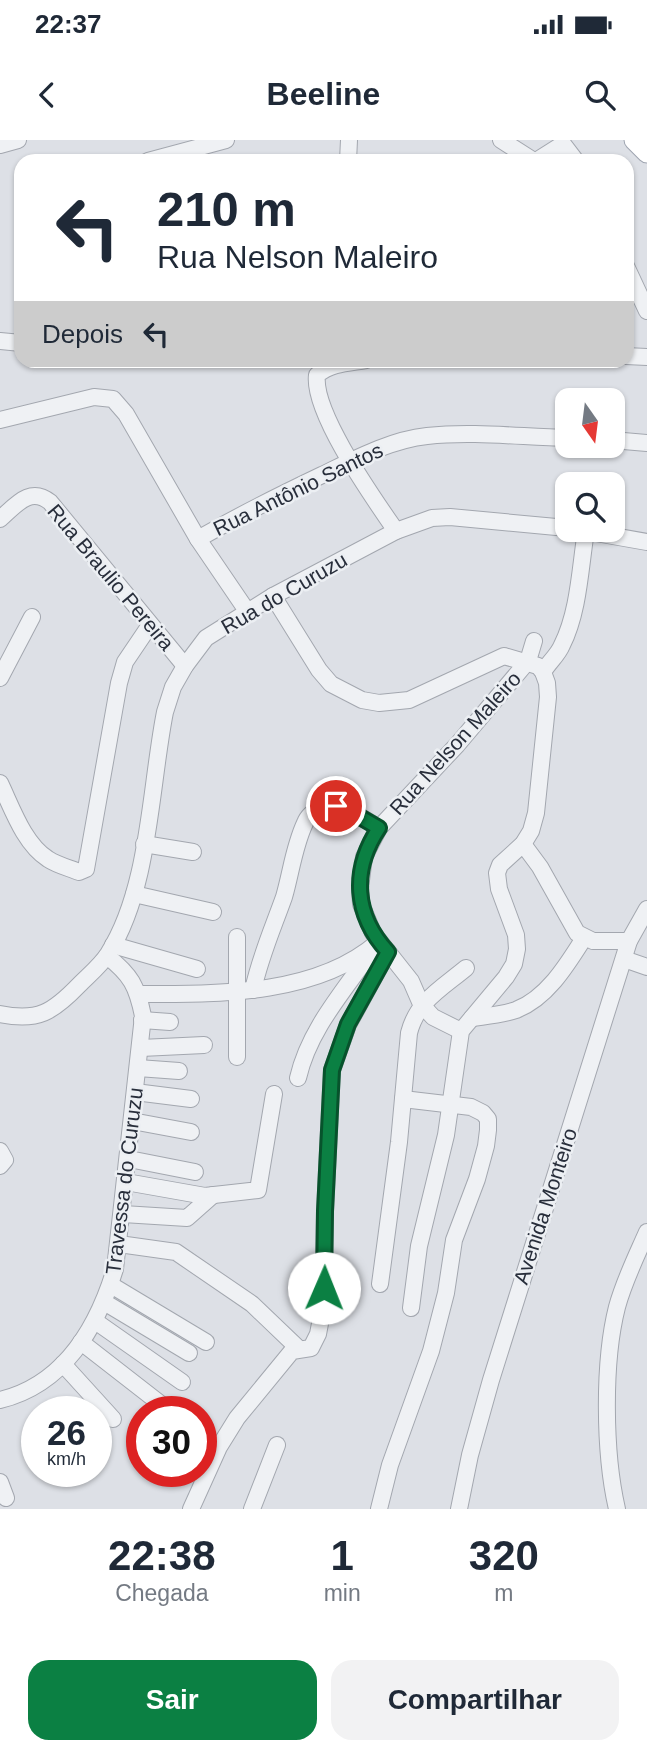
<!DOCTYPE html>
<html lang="pt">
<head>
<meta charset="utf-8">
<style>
  :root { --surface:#fff; --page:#f2f2f3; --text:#1f2937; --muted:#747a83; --accent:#0b8043 }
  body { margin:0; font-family:Helvetica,sans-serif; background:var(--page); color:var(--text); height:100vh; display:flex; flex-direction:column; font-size:26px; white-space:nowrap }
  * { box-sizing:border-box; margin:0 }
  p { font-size:23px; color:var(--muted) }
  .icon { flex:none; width:38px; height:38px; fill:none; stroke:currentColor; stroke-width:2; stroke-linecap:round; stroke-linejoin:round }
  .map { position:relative; height:1369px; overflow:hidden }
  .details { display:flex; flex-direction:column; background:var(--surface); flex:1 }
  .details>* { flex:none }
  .hud { position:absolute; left:14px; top:14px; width:620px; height:214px; border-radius:21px; box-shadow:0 2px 5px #0004; background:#fff; color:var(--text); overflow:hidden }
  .needle { width:46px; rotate:166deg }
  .fabs { position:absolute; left:555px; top:248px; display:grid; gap:14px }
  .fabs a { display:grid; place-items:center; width:70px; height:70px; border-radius:14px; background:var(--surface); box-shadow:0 2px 5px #0004; font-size:35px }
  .speed { position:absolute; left:21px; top:1256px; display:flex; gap:14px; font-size:35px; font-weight:700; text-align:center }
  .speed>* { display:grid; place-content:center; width:91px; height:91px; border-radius:50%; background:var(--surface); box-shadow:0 2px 5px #0004; line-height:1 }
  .speed small { font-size:18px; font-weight:400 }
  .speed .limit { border:10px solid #d22; background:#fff; color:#111 }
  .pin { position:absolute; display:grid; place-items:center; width:60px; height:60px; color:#fff; margin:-30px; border:4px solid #fff; border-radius:50%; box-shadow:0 2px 7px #0007 }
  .me { position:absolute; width:77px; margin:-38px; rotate:1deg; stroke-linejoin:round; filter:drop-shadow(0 0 5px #0008) }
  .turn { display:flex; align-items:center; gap:24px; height:147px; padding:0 28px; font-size:32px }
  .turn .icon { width:91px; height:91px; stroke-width:2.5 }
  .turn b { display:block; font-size:49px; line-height:60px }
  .then { display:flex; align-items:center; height:66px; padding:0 28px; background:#0003; gap:14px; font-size:26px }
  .eta { display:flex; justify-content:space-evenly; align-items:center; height:119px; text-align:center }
  .eta b { font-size:42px; font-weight:800; line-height:49px }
  .button { display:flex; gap:14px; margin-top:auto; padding:14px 28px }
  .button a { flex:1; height:80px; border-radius:21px; background:var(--accent); color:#fff; font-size:28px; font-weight:800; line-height:80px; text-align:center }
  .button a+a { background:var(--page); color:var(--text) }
  .status { display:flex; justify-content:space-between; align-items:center; height:49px; padding:0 35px; background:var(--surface); direction:ltr }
  .status svg { height:19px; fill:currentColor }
  header { display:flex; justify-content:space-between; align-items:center; height:91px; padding:0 28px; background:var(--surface); font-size:32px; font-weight:800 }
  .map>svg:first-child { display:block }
</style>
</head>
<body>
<div class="status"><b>22:37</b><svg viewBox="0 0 49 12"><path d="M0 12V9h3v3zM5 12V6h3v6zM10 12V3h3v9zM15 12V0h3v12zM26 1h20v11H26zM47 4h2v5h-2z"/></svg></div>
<header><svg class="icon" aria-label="back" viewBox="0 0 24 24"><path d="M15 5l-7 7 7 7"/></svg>Beeline<svg class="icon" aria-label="search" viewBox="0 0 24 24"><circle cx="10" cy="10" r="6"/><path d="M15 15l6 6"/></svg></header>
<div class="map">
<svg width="647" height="1369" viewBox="0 0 647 1369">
  <rect width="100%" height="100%" fill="#dde0e6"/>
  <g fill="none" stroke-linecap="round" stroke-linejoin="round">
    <defs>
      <g id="minor">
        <polyline points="501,0 534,21"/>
        <polyline points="0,5 18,0"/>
        <polyline points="148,21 226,0"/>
        <polyline points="348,21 349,0"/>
        <polyline points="536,21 563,4 576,21"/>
        <polyline points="626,126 647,171"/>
        <polyline points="0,201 21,203"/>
        <polyline points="626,216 647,217"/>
        <path d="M 366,220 C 348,223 331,223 317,235 C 312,272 374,359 396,391"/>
        <polyline points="0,280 94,257 113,259 126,274 198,399 247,471"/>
        <polyline points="612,300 647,303"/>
        <path d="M 0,379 C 16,365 30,346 50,362 L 185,526"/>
        <polyline points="579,390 647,402"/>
        <path d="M 198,399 C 238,376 280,355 322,335 C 355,319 390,300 427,296 C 473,291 521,297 567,298"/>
        <polyline points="273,456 319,530 331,544 362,560 379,563 409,560 504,516 538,526 543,532 547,543 548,557 536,673 531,691 523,704 500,725 497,733 499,749 516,795 517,809 514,824 506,837 461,891 446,995 419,1106 411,1168"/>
        <path d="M 543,532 C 549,522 558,515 562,505 C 579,471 580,428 586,391"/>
        <polyline points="0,538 32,477"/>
        <path d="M 0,643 C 12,668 24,704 48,719 C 57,725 69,728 79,732 L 86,729 L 119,543 L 125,522 L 150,485"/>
        <polyline points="144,704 193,712"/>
        <polyline points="523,704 540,727 577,793 593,801 629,801"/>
        <polyline points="134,754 213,772"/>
        <polyline points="113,805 197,829"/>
        <polyline points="624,819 647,827"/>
        <path d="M 253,850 C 260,817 273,788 284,757 C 291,733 294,706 305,683 C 307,677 313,671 320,669 C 341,660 361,678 379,688"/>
        <path d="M 138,854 C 217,854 316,856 378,802"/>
        <path d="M 0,874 C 38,882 53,872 79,845 C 89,835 101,825 108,814 C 150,748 150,647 165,572 L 173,547 L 185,526 L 206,498 L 273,456 L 396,391 L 432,378 L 450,377 L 567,388"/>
        <path d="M 472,878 C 486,876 502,875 516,870 C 547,858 567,825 584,798"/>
        <polyline points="142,880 170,882"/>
        <polyline points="461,891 433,877 421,864 411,841 373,793 361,764 360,748 364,717 379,688 457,605 528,521 534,501"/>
        <polyline points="141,908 204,905"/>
        <polyline points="237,917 237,797"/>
        <polyline points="138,928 179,931"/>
        <path d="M 298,938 C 309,890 343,852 371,812"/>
        <polyline points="135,952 191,959"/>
        <polyline points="132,981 191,992"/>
        <polyline points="0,1011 5,1020 0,1026"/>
        <polyline points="129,1019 195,1032"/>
        <polyline points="126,1042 205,1056 258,1050 274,954"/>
        <polyline points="123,1074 187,1078 213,1055"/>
        <polyline points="119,1104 176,1112 252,1164 298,1208"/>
        <path d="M 380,1144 L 399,1002 L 409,893 C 417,861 442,848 466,828"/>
        <polyline points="111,1145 206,1202"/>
        <polyline points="104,1162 189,1213"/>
        <polyline points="95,1181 182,1242"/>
        <polyline points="81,1202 171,1272"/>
        <polyline points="63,1224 113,1279"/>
        <path d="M 0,1260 C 63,1245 97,1188 115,1129 L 143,876 C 137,846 131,835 107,816"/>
        <polyline points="0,1342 6,1358"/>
        <polyline points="191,1369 219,1307 237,1278 292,1211 311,1208 318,1194 323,1168 325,1071 332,930 348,885 388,812"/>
        <polyline points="252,1369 277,1305"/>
        <polyline points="379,1369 390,1325 431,1211 446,1153 454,1100 477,1039 486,1006 488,990 488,979 483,973 471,967 403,959"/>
        <polyline points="459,1369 470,1315 491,1240 629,801 647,769"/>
        <path d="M 617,1369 C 604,1313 603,1222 617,1167 C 624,1141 636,1117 647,1092"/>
      </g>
      <polyline id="major" points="634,0 647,13"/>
    </defs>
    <use href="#minor" stroke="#a3a7af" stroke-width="18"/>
    <use href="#major" stroke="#9ea4b0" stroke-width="21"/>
    <use href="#minor" stroke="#eff1f4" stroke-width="16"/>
    <use href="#major" stroke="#fff" stroke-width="19"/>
  </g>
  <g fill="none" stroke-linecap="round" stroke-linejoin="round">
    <defs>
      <path id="route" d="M 324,1148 L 325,1071 L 332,930 L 348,884 L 388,812 C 354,775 351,730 379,688 L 348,670 L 336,666"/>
    </defs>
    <use href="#route" stroke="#07532c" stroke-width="18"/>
    <use href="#route" stroke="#0b8043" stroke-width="12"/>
  </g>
  <g text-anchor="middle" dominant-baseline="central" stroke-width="5" stroke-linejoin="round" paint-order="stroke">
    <g font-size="21" fill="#282e3b" stroke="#eceff3">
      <text transform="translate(298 349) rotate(-26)">Rua Antônio Santos</text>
      <text transform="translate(111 437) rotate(50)">Rua Braulio Pereira</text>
      <text transform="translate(284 453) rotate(-30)">Rua do Curuzu</text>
      <text transform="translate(455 603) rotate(-48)">Rua Nelson Maleiro</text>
      <text transform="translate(124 1041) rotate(-83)">Travessa do Curuzu</text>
      <text transform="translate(545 1066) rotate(-72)">Avenida Monteiro</text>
    </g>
  </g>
</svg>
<div class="fabs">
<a><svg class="needle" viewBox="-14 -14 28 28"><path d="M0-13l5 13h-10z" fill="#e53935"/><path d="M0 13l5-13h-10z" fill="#747a83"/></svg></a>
<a><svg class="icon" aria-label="search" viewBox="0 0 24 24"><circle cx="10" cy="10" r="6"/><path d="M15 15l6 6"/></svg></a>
</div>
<div class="speed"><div>26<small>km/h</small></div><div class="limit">30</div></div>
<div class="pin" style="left:336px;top:666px;background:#d93025"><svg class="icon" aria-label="arrive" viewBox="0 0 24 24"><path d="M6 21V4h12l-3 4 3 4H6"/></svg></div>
<svg class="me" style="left:324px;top:1148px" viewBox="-20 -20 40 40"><circle r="19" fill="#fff"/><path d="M0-13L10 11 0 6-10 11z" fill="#0b8043"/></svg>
<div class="hud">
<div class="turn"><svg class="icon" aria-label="left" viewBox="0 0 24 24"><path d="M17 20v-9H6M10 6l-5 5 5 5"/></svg><div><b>210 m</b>Rua Nelson Maleiro</div></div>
<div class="then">Depois<svg class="icon" aria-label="left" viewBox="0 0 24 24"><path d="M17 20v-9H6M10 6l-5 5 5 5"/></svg></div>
</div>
</div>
<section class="details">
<div class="eta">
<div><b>22:38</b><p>Chegada</p></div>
<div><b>1</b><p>min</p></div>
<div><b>320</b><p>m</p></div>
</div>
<div class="button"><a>Sair</a><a>Compartilhar</a></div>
</section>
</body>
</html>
